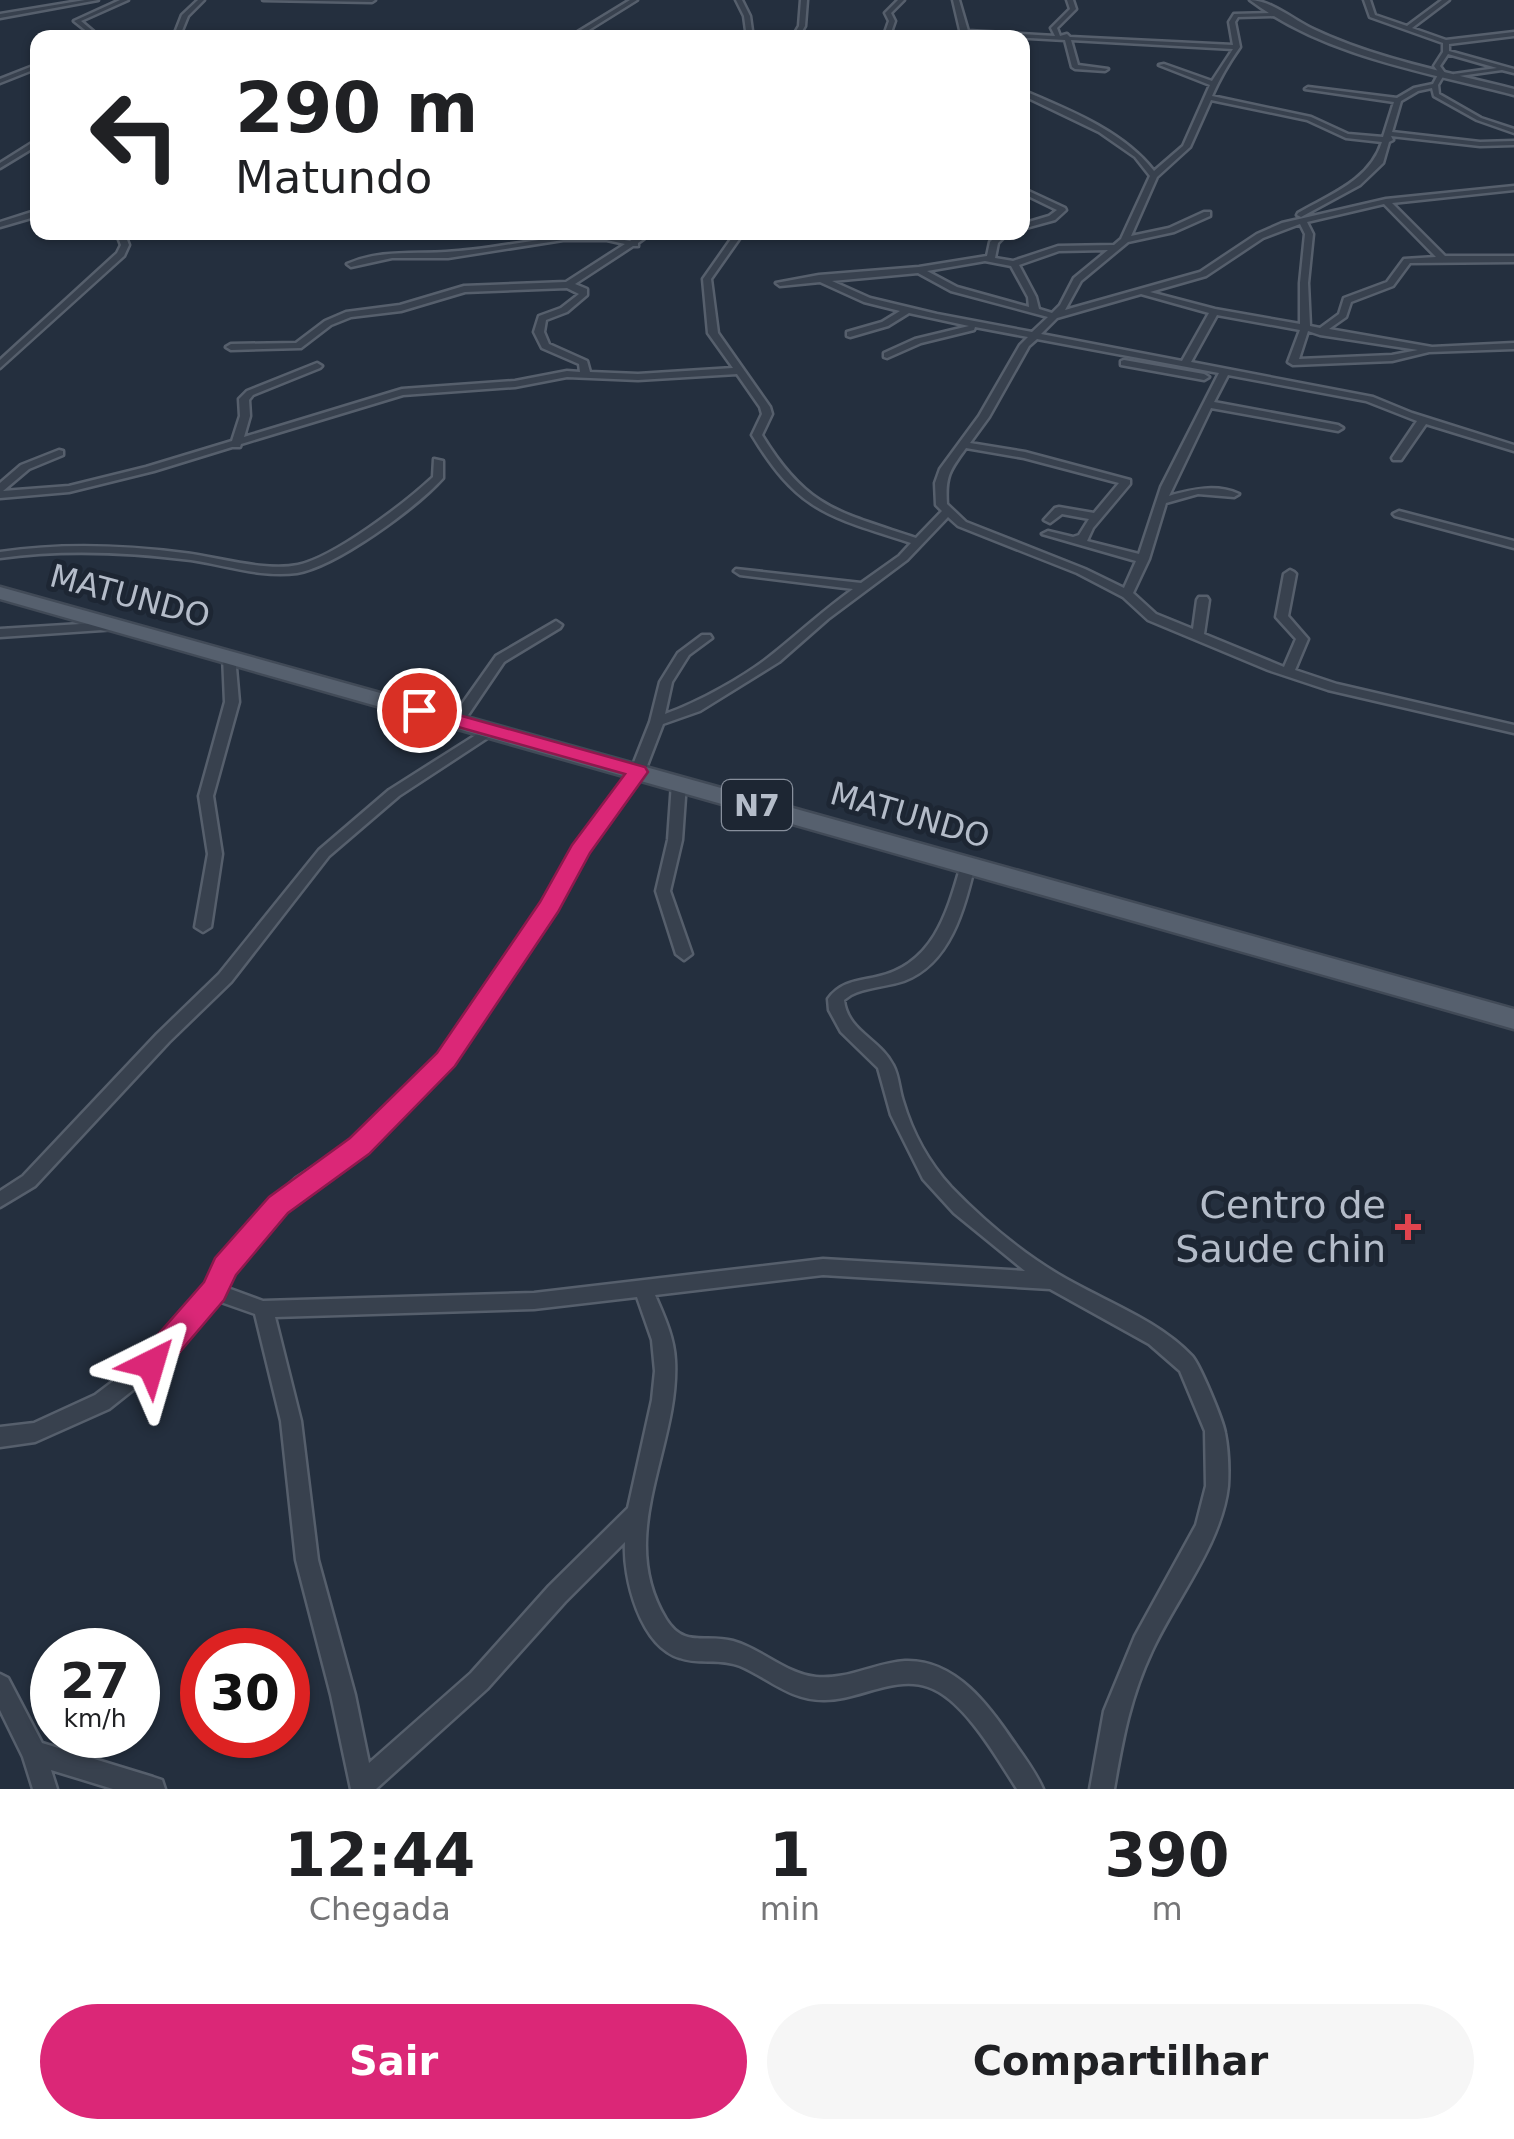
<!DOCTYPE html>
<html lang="pt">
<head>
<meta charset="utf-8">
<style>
  :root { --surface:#fff; --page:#f6f6f6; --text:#202124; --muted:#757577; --accent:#db2777 }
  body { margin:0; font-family:"DejaVu Sans",sans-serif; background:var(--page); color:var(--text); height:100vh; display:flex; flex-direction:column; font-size:38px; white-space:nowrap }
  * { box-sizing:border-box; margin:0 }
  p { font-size:32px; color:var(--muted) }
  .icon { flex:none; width:55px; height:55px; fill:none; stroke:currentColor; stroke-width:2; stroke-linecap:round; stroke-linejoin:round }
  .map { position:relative; height:1789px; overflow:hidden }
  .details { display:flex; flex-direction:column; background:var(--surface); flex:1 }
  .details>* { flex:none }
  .top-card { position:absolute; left:30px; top:30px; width:1000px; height:210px; border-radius:20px; box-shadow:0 2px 8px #0004; background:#fff; color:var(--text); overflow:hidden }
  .speed { position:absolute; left:30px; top:1628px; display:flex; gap:20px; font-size:50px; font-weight:700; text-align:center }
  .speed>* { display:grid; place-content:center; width:130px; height:130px; border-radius:50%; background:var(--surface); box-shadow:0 2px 8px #0004; line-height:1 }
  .speed small { font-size:25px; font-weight:400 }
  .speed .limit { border:15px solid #d22; background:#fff; color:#111 }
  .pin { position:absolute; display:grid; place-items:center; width:85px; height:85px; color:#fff; margin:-42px; border:5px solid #fff; border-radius:50%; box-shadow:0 2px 10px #0007 }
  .me { position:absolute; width:110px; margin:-55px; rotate:40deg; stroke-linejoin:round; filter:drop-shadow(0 0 8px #0008) }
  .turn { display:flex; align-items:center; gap:35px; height:210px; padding:0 40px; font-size:45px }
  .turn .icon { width:130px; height:130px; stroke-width:2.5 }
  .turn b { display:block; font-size:70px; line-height:85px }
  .eta { display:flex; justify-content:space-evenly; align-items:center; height:170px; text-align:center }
  .eta b { font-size:60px; font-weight:700; line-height:70px }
  .action { display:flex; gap:20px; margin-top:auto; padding:20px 40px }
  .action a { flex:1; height:115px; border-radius:60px; background:var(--accent); color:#fff; font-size:40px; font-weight:700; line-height:115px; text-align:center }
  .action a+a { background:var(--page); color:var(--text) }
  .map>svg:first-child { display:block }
</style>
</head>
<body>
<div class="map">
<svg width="1514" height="1789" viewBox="0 0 1514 1789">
  <rect width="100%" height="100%" fill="#242f3e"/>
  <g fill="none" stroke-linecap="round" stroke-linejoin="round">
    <defs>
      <g id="minor">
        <polygon points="85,0 98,0 0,18 0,14"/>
        <polygon points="120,0 128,0 81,21 94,32 92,38 86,38 89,33 74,21"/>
        <polygon points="198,0 204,0 188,16 179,38 173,38 182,15"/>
        <polygon points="263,0 375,0 372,2"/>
        <polygon points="630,0 637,0 576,38 568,38"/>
        <polygon points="736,0 742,0 750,16 753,38 747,38 744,16"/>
        <polygon points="801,0 807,0 805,26 798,38 792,38 799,26"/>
        <polygon points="898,0 904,0 891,13 895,21 889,38 883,38 889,21 885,13"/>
        <path d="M 953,0 L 959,0 L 968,31 L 1055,36 L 1051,28 L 1070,9 L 1067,0 L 1073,0 L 1076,9 L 1057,28 L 1060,36 L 1067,34 L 1070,37 L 1233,45 L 1229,22 L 1234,14 L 1277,13 L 1275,16 L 1238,17 L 1235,22 L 1240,47 C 1228,64 1219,80 1212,96 L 1311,117 L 1348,134 L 1383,137 L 1394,102 L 1305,89 L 1308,87 L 1397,98 L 1414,88 L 1433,84 L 1439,73 L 1434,66 L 1443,52 L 1443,43 L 1370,17 L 1364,0 L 1370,0 L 1375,15 L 1407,26 L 1442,0 L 1449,0 L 1412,28 L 1446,40 L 1514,32 L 1514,36 L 1449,44 L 1449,51 L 1514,69 L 1514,73 L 1502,70 L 1452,77 L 1454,74 L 1497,68 L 1448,54 L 1440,66 L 1445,73 L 1438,85 L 1439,94 L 1481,118 L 1514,129 L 1514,133 L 1477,120 L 1434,96 L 1432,88 L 1418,91 L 1401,101 L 1392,132 L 1480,142 L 1514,141 L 1514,145 L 1480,146 L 1391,136 L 1393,140 L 1389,142 L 1383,163 L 1360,185 L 1301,217 L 1297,215 L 1298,213 C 1331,194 1370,180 1382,142 L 1346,138 L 1307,120 L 1211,100 L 1190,147 L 1157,177 L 1131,236 L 1169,228 L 1204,212 L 1210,212 L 1210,216 L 1174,232 L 1128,242 L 1081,281 L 1065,310 L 1200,272 L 1257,234 L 1282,223 L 1386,199 L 1514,186 L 1514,190 L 1392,203 L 1445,256 L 1514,256 L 1514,262 L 1410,263 L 1393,286 L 1351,302 L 1346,317 L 1329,329 L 1432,347 L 1514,343 L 1514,349 L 1429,352 L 1392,361 L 1293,365 L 1288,362 L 1300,330 L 1217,315 L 1191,362 L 1373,397 L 1412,413 L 1514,445 L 1514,451 L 1426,424 L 1401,460 L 1393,460 L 1392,458 L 1417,421 L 1366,401 L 1228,375 L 1214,402 L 1338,425 L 1343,428 L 1338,431 L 1211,408 L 1169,496 C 1192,489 1217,484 1239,494 L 1234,497 L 1198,494 L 1166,503 L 1149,559 L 1133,593 L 1156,614 L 1193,629 L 1197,600 L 1199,597 L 1207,597 L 1209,600 L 1204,634 L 1284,667 L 1296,639 L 1276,617 L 1284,574 L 1290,570 L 1294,572 L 1296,574 L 1288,616 L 1308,639 L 1295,670 L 1337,684 L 1514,725 L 1514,733 L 1328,690 L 1268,670 L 1148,620 L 1123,597 L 1077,573 L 958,526 L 948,517 L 907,560 L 828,619 L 779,662 L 700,711 L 663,724 L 645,771 L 586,852 L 554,910 L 452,1063 L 365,1151 L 308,1188 L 284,1210 L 232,1272 L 225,1287 L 263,1301 L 534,1293 L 823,1259 L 1025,1271 L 954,1213 L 923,1179 L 891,1115 L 878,1068 L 841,1032 L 829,1010 L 828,999 C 840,982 857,981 876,977 C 933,965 947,914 961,865 L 968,860 L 975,865 C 964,909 951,963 904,981 C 886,987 867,987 851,995 L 844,1000 C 847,1031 880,1039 893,1065 C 899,1076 899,1089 903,1101 C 912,1132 929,1163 951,1187 C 983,1220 1023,1254 1063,1277 C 1106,1302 1158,1320 1192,1356 C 1200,1365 1223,1420 1225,1433 C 1228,1448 1229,1470 1228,1486 C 1222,1543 1176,1599 1152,1651 C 1130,1698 1123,1738 1114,1789 L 1090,1789 L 1104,1711 L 1135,1636 L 1196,1525 L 1206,1486 L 1205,1431 L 1180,1371 L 1149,1344 L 1050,1289 L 823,1275 L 655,1295 C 664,1316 674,1337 675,1360 C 680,1447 614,1534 666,1619 C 685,1649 704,1633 733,1641 C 762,1649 786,1674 816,1677 C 847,1680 875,1663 905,1661 C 956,1659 990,1707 1015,1744 C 1025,1758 1036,1773 1043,1789 L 1017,1789 C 997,1758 964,1699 928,1687 C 894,1675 857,1701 823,1700 C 790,1700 768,1678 740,1666 C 720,1658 699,1665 680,1658 C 640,1646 623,1578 625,1542 L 565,1602 L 487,1689 L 376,1789 L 351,1789 L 331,1695 L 296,1560 L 281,1421 L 255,1314 L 218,1301 L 158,1370 L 109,1409 L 35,1442 L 0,1447 L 0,1427 L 34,1423 L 95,1395 L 144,1358 L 207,1285 L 218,1261 L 272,1200 L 296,1178 L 353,1141 L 440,1055 L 543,904 L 575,847 L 631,770 L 650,722 L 660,682 L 678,653 L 702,635 L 710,635 L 712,638 L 689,655 L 672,682 L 665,714 C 699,702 746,676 774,653 C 800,632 825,609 853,589 L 740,575 L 734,571 L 736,569 L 861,583 L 899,556 L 911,543 C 829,516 799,513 752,435 L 762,414 L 760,407 L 737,374 L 638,380 L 567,377 L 515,387 L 403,395 L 241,444 L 240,447 L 232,447 L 154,471 L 69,492 L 0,498 L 0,483 L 21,465 L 59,450 L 63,451 L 63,455 L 29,469 L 3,491 L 69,486 L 146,467 L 232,441 L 240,416 L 239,399 L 247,391 L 317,363 L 322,366 L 320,368 L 253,395 L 249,400 L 250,416 L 244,437 L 402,389 L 515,381 L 567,371 L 580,372 L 579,364 L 542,348 L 534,332 L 539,316 L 561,308 L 579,294 L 567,288 L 465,292 L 401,311 L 351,317 L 331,325 L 301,348 L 231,350 L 226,347 L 231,344 L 296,343 L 325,321 L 346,312 L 400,305 L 464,286 L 566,282 L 625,244 L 607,240 L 563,240 L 448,258 L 392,258 L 351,267 L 347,264 C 378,250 412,254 446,252 C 509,249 567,227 630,241 L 643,232 L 653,232 L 638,243 L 638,246 L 633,246 L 575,284 L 587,289 L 587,295 L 567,312 L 546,320 L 544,332 L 549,344 L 587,361 L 590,372 L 638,374 L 733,368 L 708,333 L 703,279 L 736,232 L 744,232 L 711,279 L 718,333 L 770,407 L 772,414 L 762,435 C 807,509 839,512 916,538 L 942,511 L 936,505 L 935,483 L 940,469 L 979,416 L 1020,345 L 1028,337 L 975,327 L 974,330 L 921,343 L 887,358 L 884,357 L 884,353 L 915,339 L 969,326 L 909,313 L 888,326 L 850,337 L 847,336 L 847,332 L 882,322 L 900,311 L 864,302 L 820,282 L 780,286 L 776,283 L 819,275 L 919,267 L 987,256 L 990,242 L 1000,232 L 1009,232 L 998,243 L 995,258 L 1013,261 L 1058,246 L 1114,245 L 1121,239 L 1150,176 L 1135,157 L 1099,132 L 1022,95 L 1022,90 C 1069,110 1123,131 1154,171 L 1183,146 L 1210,85 L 1159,65 L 1164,64 L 1212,81 L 1233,49 L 1071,40 L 1078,65 L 1108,69 L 1105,71 L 1075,69 L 1072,67 L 1065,40 L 973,35 L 968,37 L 960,30 ZM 1384,204 L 1436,257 L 1404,259 L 1387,282 L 1344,298 L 1339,314 L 1320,328 L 1310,326 L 1308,283 L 1313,234 L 1307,222 ZM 1300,224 L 1305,234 L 1300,283 L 1300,324 L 1215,309 L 1150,292 L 1206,276 L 1263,238 ZM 1108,250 L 1074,278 L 1060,305 L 1052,313 L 1039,309 L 1036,297 L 1019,265 L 1059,251 ZM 985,261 L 1011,266 L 1028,297 L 1029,307 L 957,287 L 927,271 ZM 918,273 L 951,291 L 1048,317 L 1032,332 L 937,314 L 870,298 L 832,281 ZM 1141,294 L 1209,313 L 1182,361 L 1041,334 L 1057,318 ZM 1308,331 L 1320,335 L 1418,350 L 1392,355 L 1299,359 ZM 1037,339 L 1219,373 L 1161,487 L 1139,554 L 1087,541 L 1093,528 L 1130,484 L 1130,480 L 1025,452 L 970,443 L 989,417 L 1029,346 ZM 966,448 L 1024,458 L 1119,483 L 1094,513 L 1059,507 L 1055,508 L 1044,520 L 1050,523 L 1062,514 L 1089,519 L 1079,535 L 1073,537 L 1048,531 L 1042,534 L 1136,561 L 1124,588 L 1085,569 L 966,522 L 947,504 C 945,476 950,470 966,448 ZM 637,1297 L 652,1340 L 655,1371 L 652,1400 L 628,1508 L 549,1586 L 471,1673 L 369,1763 L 355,1695 L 318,1560 L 301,1421 L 275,1317 L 534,1309 Z"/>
        <polygon points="38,64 38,68 0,83 0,79"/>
        <polygon points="38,139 38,145 0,168 0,163"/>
        <polygon points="1022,188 1065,208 1066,210 1055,220 1022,229 1022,224 1049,216 1057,210 1022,193"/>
        <polygon points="35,211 38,211 38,216 0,227 0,222"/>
        <polygon points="116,232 124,232 129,245 124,256 0,368 0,360 117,253 121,245"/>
        <polygon points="1124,360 1204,374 1209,377 1204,380 1121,365 1121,361"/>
        <path d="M 434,459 L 443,461 L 443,478 C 416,508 337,566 297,573 C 262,578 225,565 191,560 C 127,552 64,549 0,558 L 0,552 C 62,543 122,545 184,553 C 218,557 265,572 298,565 C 335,557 405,503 433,477 Z"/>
        <polygon points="1399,511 1514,541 1514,548 1395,516 1393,514"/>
        <polygon points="556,621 562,625 560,628 504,662 462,724 452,724 450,721 496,656"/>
        <polygon points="113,622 119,626 117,629 0,637 0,629"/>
        <polygon points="229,652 235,656 239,702 213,796 222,854 211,927 203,932 195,927 208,854 199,796 225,702 223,656"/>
        <polygon points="490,726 495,727 497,730 495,733 399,796 329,856 231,982 169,1042 35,1186 0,1207 0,1191 23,1176 157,1034 219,974 319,850 389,790"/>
        <polygon points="679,779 686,783 682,840 670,891 692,954 684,960 676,954 656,891 668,840 672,783"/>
        <polygon points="0,1674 8,1678 42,1743 153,1777 162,1780 165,1789 113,1789 51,1770 57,1789 33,1789 23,1757 0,1710"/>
      </g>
      <path id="tertiary" d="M 1250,0 C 1270,0 1294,20 1313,29 C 1376,59 1447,72 1514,89 L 1514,95 C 1426,72 1324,56 1250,0 Z"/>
      <polygon id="primary" points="0,587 1514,1009 1514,1029 0,599"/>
    </defs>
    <use href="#minor" stroke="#565f6c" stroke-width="5"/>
    <use href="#tertiary" stroke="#565f6c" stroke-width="5"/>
    <use href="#primary" stroke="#414a57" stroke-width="5"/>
    <use href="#minor" fill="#38414e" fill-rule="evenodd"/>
    <use href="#tertiary" fill="#38414e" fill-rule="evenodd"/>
    <use href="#primary" fill="#56606e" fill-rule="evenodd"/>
  </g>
  <polygon fill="#db2777" stroke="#8e194d" stroke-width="2.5" points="419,704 645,767 648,772 590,853 558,912 455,1066 369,1154 288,1213 236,1275 224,1300 162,1373 151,1377 141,1373 136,1364 141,1354 204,1282 215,1258 269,1197 350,1138 437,1053 540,902 572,845 625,774 412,714 409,710"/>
  <path fill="#e0444e" stroke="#1d2633" stroke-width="4" d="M1403 1212h10v10h10v10h-10v10h-10v-10h-10v-10h10z"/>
  <g text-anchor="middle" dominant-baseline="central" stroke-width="10" stroke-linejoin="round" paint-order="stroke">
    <rect fill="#1d2633" stroke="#878f9c" stroke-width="2.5" x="722" y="780" width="70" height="50" rx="8"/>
    <g font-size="30" font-weight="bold" fill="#b4bcc9">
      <text x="757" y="805">N7</text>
    </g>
    <g font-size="32" fill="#b4bcc9" stroke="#1d2633">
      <text transform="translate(130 596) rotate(15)">MATUNDO</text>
      <text transform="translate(910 815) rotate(16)">MATUNDO</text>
    </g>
    <g font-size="38" fill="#b4bcc9" stroke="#1d2633" text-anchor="end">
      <text x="1386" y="1205">Centro de<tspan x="1386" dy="44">Saude chin</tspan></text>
    </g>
  </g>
</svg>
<div class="speed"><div>27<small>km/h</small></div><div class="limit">30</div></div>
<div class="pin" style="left:419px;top:710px;background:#d93025"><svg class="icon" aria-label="arrive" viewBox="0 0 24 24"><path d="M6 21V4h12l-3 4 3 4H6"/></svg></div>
<svg class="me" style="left:151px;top:1364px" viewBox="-20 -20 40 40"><path d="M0-17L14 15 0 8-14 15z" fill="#db2777" stroke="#fff" stroke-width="4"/></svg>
<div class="top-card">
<div class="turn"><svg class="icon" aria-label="left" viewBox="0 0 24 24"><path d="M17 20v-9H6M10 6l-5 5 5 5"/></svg><div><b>290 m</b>Matundo</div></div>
</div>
</div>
<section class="details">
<div class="eta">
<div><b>12:44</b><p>Chegada</p></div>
<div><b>1</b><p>min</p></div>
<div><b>390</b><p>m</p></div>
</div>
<div class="action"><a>Sair</a><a>Compartilhar</a></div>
</section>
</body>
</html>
